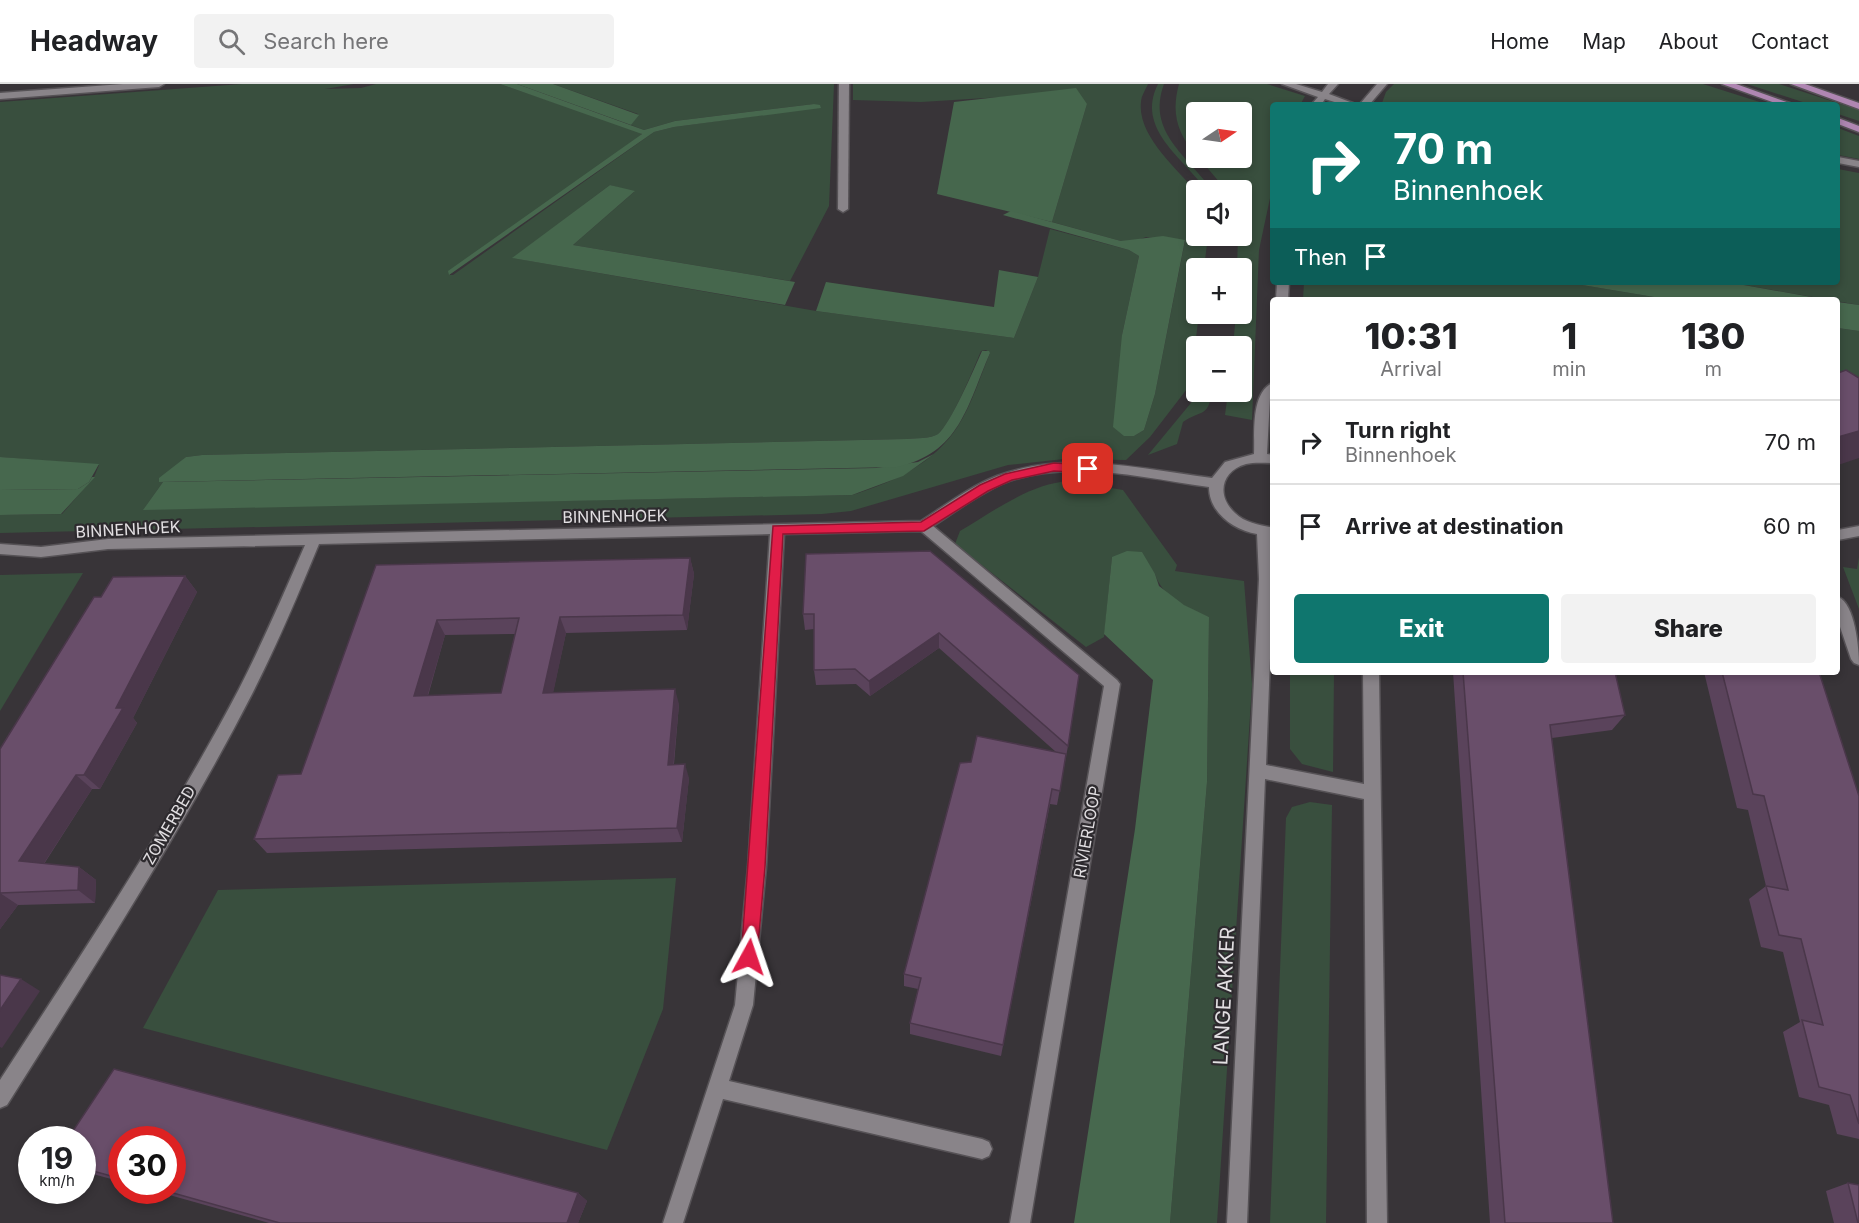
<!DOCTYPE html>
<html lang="en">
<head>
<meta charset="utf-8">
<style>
  :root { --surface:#fff; --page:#f2f2f2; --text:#202124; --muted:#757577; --line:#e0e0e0; --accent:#0f766e }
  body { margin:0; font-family:Inter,sans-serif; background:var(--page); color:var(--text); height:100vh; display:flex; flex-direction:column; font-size:22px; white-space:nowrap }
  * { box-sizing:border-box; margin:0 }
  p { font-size:20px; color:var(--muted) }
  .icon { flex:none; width:33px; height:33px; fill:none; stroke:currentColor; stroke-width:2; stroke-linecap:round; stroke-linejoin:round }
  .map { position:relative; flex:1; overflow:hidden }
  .details { position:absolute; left:1270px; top:213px; width:570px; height:378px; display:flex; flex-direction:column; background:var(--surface); border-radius:6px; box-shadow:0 3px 9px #0003 }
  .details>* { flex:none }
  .guide { position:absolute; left:1270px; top:18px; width:570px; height:183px; border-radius:6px; box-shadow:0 3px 9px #0003; background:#0f766e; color:#fff; overflow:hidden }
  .needle { width:39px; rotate:77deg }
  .buttons { position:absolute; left:1186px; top:18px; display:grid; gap:12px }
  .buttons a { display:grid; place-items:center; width:66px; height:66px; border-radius:6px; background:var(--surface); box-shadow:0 3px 9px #0003; font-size:30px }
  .speed { position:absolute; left:18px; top:1042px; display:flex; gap:12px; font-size:30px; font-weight:700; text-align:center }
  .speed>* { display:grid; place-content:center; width:78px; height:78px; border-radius:50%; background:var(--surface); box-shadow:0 3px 9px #0003; line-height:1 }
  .speed small { font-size:15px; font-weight:400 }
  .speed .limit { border:9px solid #d22; background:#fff; color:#111 }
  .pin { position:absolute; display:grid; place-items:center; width:51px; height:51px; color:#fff; margin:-26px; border-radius:12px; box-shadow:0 3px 9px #0006 }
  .me { position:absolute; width:66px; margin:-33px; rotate:5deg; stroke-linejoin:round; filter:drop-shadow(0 0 4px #0008) }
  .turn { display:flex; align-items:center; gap:21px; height:126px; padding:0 24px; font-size:27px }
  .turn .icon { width:78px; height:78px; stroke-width:2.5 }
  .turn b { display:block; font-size:42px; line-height:51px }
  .then { display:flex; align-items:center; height:57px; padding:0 24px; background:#0003; gap:12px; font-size:22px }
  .eta { display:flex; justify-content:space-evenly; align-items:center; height:102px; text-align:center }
  .eta b { font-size:36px; font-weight:800; line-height:42px }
  .button { display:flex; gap:12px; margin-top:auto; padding:12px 24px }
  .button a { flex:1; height:69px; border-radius:6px; background:var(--accent); color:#fff; font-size:24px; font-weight:800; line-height:69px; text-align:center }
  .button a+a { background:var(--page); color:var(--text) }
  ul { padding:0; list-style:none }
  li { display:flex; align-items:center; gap:18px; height:84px; padding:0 24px; border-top:2px solid var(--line) }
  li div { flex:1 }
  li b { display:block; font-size:22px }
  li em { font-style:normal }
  header { display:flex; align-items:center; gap:36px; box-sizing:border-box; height:84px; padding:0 30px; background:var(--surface); border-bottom:2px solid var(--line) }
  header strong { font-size:28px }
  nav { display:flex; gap:33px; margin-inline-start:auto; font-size:21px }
  .search { width:420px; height:54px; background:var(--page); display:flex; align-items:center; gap:15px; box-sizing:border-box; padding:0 21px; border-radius:6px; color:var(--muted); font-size:22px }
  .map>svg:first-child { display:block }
</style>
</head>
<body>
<header>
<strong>Headway</strong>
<div class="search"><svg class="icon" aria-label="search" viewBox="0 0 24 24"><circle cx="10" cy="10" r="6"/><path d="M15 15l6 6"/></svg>Search here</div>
<nav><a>Home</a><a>Map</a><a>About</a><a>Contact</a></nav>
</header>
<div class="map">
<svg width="1859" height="1139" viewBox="0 0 1859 1139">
  <rect width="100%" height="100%" fill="#383438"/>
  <g fill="#394f3e" fill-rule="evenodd">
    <path d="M 242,0 L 354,0 L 325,5 L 361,4 L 376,0 L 500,0 L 641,48 L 641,51 L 449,191 L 453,191 L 654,48 L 674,43 L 821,23 L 814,20 L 675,37 L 644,46 L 631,41 L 638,30 L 553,0 L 834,0 L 829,122 L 790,197 L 573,161 L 634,108 L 610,101 L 513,174 L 816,227 L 1014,254 L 1038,193 L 1050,145 L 1129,166 L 1139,172 L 1122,251 L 1124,352 L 1134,352 L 1144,346 L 1155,310 L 1185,157 L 1146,153 L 1132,158 L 1121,157 L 1052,138 L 1087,20 L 1018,12 L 921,18 L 853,16 L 853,0 L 1148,0 C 1146,5 1141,12 1141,18 C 1137,52 1178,85 1197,109 L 1197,152 L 1208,152 L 1204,184 L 1197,184 L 1199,230 L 1190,301 L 1150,353 L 1126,376 L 1064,375 L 1008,381 L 851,427 L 822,430 L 0,449 L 0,431 L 62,430 L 94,393 L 99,381 L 0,373 L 0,18 ZM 981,267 L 986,266 L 990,269 C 980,293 972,320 958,342 C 935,379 892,399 852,411 L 144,425 L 163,398 L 159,398 L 186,373 L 202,371 L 906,355 C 915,354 931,355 938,350 C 951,340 974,284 981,267 Z"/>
    <path d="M 1158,0 L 1164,0 C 1146,48 1188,72 1212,106 L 1206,106 C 1184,74 1135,45 1158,0 Z"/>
    <path d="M 1179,0 L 1267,0 L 1305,12 L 1300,21 L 1274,21 L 1273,100 L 1259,166 L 1252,336 L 1225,331 L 1228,308 L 1242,308 L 1242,262 L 1233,262 L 1236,230 L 1242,230 L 1242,184 L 1237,184 L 1238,152 L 1242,152 L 1242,106 L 1226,106 L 1199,74 L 1242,74 L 1242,28 L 1197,28 L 1197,72 C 1177,50 1171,29 1179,0 Z"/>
    <polygon points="1394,0 1703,0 1769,21 1386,21 1382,19 1386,8"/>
    <polygon points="1747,0 1779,0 1859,26 1859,37 1838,30 1838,21 1812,21"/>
    <polygon points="1838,44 1859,52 1859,75 1838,71"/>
    <polygon points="1838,85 1859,89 1859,221 1727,198 1838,198"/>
    <polygon points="1304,198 1564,198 1672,216 1303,216"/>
    <polygon points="1838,244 1859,247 1859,301 1838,295"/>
    <path d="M 1200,308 L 1211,308 C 1210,333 1200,326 1183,338 L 1177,360 L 1148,371 Z"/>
    <path d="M 1069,397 L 1123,406 L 1177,481 L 1175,487 L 1244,497 L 1252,601 L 1217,1139 L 1170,1139 L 1207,698 L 1209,533 C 1188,524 1162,513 1155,490 L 1112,473 L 1104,553 L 1086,563 L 955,460 L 960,447 C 994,427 1029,400 1069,397 Z"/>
    <polygon points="1859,473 1859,525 1843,483 1857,485"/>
    <polygon points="83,489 0,627 0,491"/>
    <polygon points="1290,588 1334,588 1333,688 1302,680 1290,665"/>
    <polygon points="1310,718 1332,721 1326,1139 1270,1139 1286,734 1292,723"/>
    <polygon points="676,794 663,925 607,1066 143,944 218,806"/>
  </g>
  <g fill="#46674d">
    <polygon points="517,0 553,0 639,31 631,41"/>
    <polygon points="1076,4 1087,20 1052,138 937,110 954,18"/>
    <polygon points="610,101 635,107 573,161 795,198 785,221 512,174"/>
    <polygon points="999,186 1038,193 1014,254 816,227 826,198 994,223"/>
    <polygon points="934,370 903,392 852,411 143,426 163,398 876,384 918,378"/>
    <polygon points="92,393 95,393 61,430 0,431 0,406 78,405 89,398"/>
  </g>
  <g fill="#47684e">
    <polygon points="500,0 517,0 644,46 675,37 814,20 820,21 821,24 674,43 654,48 449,191 448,187 642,50"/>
    <polygon points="1011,127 1121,157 1163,152 1185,156 1155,310 1144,346 1134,352 1124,352 1113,343 1122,251 1139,172 1129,166 1003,131"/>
    <polygon points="1564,198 1727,198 1828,216 1672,216"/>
    <polygon points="1838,218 1859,221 1859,247 1838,244"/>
    <path d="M 982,267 L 989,267 L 990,269 C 967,322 960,369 897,383 L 159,398 L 159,394 L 186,373 L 202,371 L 906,355 C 915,354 931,355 938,350 C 950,341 975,283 982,267 Z"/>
    <polygon points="0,373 99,380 89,398 78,405 0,406"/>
    <polygon points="1127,467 1142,468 1155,490 1159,502 1184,521 1209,533 1207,698 1170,1139 1074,1139 1135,745 1153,596 1104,550 1112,473"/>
  </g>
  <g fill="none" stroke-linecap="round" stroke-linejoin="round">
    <defs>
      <g id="minor">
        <polygon points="123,0 164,0 159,3 0,15 0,9"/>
        <polygon points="839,0 849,0 848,125 843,128 838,125"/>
        <polygon points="1282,0 1296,0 1322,8 1328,0 1338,0 1329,10 1358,21 1344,21 1325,15 1321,21 1311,21 1318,13"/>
        <polygon points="1377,0 1387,0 1369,21 1359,21"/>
        <polygon points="1838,73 1859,77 1859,83 1838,79"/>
        <polygon points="1277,198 1289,198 1288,216 1276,216"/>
        <path d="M 1274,298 L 1274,310 L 1270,314 L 1267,370 L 1274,371 L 1274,379 C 1265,379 1254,378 1246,380 C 1221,387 1216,412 1235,429 C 1245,439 1260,441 1274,444 L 1274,454 L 1271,453 L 1273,495 L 1266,681 L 1364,700 L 1363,588 L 1379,588 L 1387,1139 L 1367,1139 L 1364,715 L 1265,695 L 1247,1139 L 1227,1139 L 1259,495 L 1257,450 C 1234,446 1209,429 1209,403 C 1145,394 1067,374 1004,399 C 979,410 956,427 933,442 L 1117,596 L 1120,600 L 1030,1139 L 1010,1139 L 1104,602 L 921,447 L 784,450 L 766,783 L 753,921 L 729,997 L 982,1055 L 989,1058 L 992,1065 L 989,1072 L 982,1075 L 723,1015 L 683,1139 L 663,1139 L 735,921 L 748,783 L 770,450 L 319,460 C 298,511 277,561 252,610 C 179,752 92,886 7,1021 L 0,1024 L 0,996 C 83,868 168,740 239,605 C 263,558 284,509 305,461 L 108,465 L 41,473 L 0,470 L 0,460 L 41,463 L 108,455 L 921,437 C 946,421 969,403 997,392 C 1065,366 1142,385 1212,394 L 1225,378 L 1254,370 C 1255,349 1250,308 1274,298 Z"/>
        <polygon points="1859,442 1859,452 1838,456 1838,446"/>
        <path d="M 1838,513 C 1855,519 1859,565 1859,581 L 1854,579 L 1851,575 L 1838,537 Z"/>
      </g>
      <g id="major">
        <polygon points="1722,0 1736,0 1795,21 1781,21"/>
        <polygon points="1791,0 1805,0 1859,19 1859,25"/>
        <polygon points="1838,34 1859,42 1859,48 1838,40"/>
      </g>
    </defs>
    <use href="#minor" stroke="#565256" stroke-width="3"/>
    <use href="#major" stroke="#565256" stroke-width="3"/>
    <use href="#minor" fill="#898489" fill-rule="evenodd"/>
    <use href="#major" fill="#af86b2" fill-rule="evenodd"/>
  </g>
  <g fill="#5a435b" fill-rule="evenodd">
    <polygon points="930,467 1068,662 1057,721 1050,720 1001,972 910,950 910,939 918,905 904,902 904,890 971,678 1056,668 939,564 870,612 856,600 816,601 814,586 814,545 805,546 803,530"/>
    <path d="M 690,474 L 694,490 L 687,546 L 566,549 L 553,608 L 679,620 L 674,680 L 689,694 L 682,758 L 267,769 L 254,755 L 301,690 L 376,481 ZM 515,550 L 501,609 L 428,612 L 445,551 Z"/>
    <polygon points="185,492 197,508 133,634 137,639 100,705 92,705 44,780 79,783 96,796 95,819 18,821 0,845 0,665 101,513"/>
    <polygon points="1453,588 1615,588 1625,631 1612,646 1552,654 1613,1139 1490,1139"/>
    <polygon points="1704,588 1819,588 1859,712 1859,1055 1837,1050 1829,1021 1799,1013 1783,948 1800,938 1783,868 1761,863 1749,815 1766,802 1748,726 1737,724"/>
    <polygon points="114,985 578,1109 587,1117 578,1139 269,1139 155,1107 172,1107 172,1056 122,1056 122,1098 82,1087 82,1056 67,1056"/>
    <polygon points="1848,1099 1859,1139 1834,1139 1826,1107"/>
  </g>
  <g fill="#4a374a">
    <polygon points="1859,347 1859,374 1838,381 1838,355 1839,353"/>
    <polygon points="690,474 694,490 687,546 683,531"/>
    <polygon points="185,492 197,508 133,634 137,639 100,705 84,691 116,624"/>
    <polygon points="560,533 566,549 550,624 543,609"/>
    <polygon points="437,536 445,551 423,627 414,612"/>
    <polygon points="939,549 939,564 870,612 869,597"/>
    <polygon points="675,605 679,620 672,695 668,681"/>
    <polygon points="685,680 689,694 682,758 677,744"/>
    <polygon points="76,691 92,705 37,790 19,777"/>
    <polygon points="79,783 96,796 95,819 78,806"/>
    <polygon points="0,809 18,821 0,845"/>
    <polygon points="21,895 40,907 2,964 0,963 0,926"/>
    <polygon points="578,1109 587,1117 578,1139 567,1139"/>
  </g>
  <g fill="#694e6a" stroke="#4a374a" stroke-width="1.5" fill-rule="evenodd">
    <polygon points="1846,286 1859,294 1859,347 1838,353 1838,289"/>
    <polygon points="930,467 1079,591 1068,662 939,549 869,597 855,585 814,586 814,530 803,530 806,470"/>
    <path d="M 690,474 L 683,531 L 560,533 L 543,609 L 675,605 L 668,681 L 685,680 L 677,744 L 254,755 L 278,691 L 301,690 L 376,481 ZM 519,534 L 501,609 L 414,612 L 437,536 Z"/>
    <polygon points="185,492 116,624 123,624 84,691 76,691 19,777 79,783 78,806 0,809 0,665 94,513 101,513 113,493"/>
    <polygon points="1463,588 1615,588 1625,631 1550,641 1613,1139 1505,1139"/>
    <polygon points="1722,588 1819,588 1859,712 1859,1040 1850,1011 1819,1003 1802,936 1823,941 1801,855 1779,851 1766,802 1788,806 1764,712 1753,710"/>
    <polygon points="977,652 1066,670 1060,707 1052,705 1003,961 910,939 921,894 904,890 960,679 971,678"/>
    <polygon points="0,891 21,895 0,926"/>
    <polygon points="114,985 578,1109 567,1139 280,1139 166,1107 172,1107 172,1056 122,1056 122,1095 82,1084 82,1056 67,1056"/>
    <polygon points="1848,1099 1859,1101 1859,1139 1858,1139"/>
  </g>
  <polygon fill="#e11d48" stroke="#92132f" stroke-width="1.5" points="1054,379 1088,381 1094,385 1088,389 1054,387 1012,396 988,407 924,447 783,450 765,783 757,873 755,879 749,881 743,879 741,873 773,442 921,438 980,401 1005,390"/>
  <g text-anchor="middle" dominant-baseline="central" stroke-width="4.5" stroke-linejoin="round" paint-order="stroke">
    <g font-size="16" fill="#e2dfe2" stroke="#2d2a2e">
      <text transform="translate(615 432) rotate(-1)">BINNENHOEK</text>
      <text transform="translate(128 445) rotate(-3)">BINNENHOEK</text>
      <text transform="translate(169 741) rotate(-60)">ZOMERBED</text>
      <text transform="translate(1087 748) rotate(-80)">RIVIERLOOP</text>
    </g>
    <g font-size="20" fill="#e2dfe2" stroke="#2d2a2e">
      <text transform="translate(1224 912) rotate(-87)">LANGE AKKER</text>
    </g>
  </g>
</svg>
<div class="buttons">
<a><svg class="needle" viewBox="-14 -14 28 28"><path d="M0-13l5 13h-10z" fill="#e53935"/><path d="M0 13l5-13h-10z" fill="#757577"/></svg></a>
<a><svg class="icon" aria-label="sound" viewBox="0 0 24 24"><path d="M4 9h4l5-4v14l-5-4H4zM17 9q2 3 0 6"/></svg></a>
<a>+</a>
<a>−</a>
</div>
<div class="speed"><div>19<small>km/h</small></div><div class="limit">30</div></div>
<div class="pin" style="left:1088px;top:385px;background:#d93025"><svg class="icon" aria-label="arrive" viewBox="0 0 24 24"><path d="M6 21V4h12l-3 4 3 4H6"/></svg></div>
<svg class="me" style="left:749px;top:873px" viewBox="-20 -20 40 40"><path d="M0-17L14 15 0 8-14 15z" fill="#e11d48" stroke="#fff" stroke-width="4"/></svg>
<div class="guide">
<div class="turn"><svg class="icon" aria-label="right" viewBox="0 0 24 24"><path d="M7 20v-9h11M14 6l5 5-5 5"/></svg><div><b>70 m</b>Binnenhoek</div></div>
<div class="then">Then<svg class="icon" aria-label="arrive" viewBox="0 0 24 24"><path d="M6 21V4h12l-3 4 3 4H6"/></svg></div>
</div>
<section class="details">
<div class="eta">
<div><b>10:31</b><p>Arrival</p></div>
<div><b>1</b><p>min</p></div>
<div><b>130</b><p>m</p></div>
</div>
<ul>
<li><svg class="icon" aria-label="right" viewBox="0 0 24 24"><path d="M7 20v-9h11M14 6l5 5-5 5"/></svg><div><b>Turn right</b><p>Binnenhoek</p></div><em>70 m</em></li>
<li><svg class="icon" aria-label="arrive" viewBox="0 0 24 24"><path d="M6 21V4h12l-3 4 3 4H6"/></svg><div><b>Arrive at destination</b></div><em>60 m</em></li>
</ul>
<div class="button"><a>Exit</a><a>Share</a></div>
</section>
</div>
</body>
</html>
